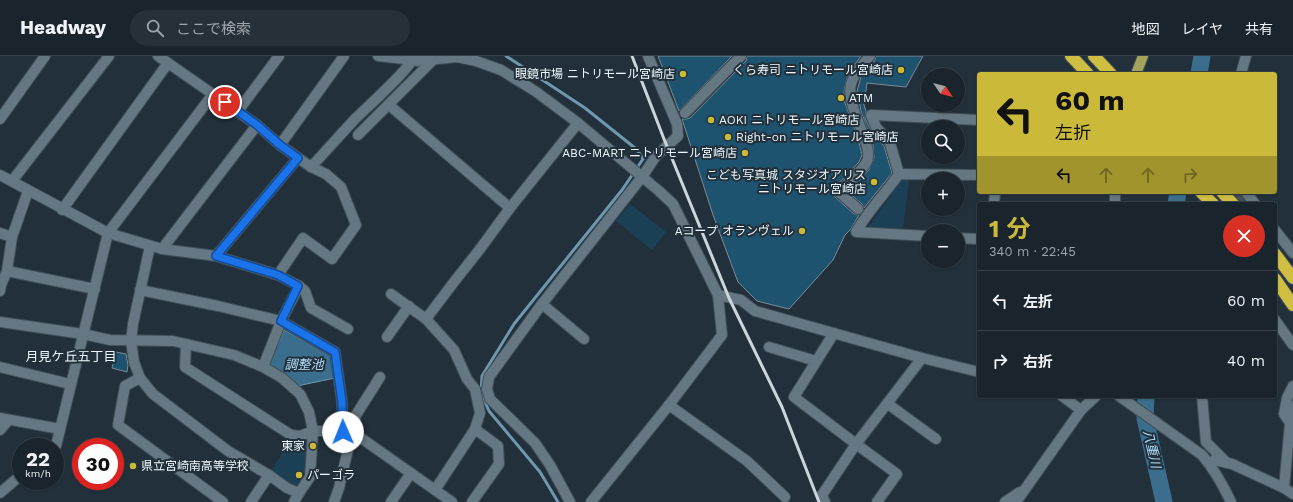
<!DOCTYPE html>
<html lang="ja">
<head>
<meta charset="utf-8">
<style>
  :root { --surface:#19242c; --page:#263038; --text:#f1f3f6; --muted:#9fa4a9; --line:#374148; --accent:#cbba39 }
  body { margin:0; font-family:"Work Sans","Noto Sans JP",sans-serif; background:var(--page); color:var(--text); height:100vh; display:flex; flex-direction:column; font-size:15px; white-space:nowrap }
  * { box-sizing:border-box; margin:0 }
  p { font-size:13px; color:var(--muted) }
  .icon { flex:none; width:22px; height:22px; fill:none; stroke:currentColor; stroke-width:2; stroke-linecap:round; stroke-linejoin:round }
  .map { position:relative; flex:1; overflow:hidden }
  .drawer { position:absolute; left:977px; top:146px; width:300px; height:196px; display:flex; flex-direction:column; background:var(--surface); border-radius:4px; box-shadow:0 1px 3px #0004,0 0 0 1px var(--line) }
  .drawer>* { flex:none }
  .top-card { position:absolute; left:977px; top:16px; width:300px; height:122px; border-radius:4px; box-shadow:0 1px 3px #0004,0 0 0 1px var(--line); background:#cbba39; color:#111; overflow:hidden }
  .needle { width:26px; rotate:125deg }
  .controls { position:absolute; left:921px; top:12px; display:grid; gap:8px }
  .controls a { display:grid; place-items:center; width:44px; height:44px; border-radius:50%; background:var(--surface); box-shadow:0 1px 3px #0004,0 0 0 1px var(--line); font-size:20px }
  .speed { position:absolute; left:12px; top:382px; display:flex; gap:8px; font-size:20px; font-weight:700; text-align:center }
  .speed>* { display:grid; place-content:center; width:52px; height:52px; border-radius:50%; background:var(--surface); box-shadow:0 1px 3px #0004,0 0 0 1px var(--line); line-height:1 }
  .speed small { font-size:10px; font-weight:400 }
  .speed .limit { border:6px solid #d22; background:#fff; color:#111 }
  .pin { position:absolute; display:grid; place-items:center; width:34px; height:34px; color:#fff; margin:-17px; border:2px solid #fff; border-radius:50%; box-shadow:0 1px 4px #0007 }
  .me { position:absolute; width:44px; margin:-22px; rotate:359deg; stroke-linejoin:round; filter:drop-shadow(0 0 3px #0008) }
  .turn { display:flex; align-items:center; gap:14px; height:84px; padding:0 12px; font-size:18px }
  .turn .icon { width:52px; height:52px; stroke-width:2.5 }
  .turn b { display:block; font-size:28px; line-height:34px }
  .lanes { display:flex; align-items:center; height:38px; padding:0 12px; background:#0003; justify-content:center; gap:20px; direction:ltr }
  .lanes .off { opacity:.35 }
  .round { display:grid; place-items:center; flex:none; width:42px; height:42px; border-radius:21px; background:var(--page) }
  .head { display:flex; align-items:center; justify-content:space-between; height:68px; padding:0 12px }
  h1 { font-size:24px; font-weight:700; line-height:30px; color:var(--accent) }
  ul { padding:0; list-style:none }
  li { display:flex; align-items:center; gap:12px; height:60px; padding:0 12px; border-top:1px solid var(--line) }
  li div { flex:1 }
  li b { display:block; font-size:15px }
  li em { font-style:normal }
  header { display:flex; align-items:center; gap:24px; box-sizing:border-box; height:56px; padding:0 20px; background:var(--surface); border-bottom:1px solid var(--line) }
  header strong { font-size:19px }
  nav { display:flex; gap:22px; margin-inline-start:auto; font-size:14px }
  .search { width:280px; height:36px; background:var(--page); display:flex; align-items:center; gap:10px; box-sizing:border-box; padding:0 14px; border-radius:22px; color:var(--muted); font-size:15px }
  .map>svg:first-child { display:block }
</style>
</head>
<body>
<header>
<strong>Headway</strong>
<div class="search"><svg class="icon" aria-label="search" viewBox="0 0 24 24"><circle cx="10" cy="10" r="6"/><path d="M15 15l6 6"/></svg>ここで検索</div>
<nav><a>地図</a><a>レイヤ</a><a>共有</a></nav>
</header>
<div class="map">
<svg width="1293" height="446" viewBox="0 0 1293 446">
  <rect width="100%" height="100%" fill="#21303a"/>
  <g fill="#1b4055">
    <polygon points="902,124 909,124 903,172 866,174"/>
    <polygon points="630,148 666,176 652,194 616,165"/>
    <polygon points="291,382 297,384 312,383 307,423 300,434 288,429 271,416"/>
  </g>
  <polygon fill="#3a6e8c" stroke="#7097ae" points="284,274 331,299 335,322 297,330 288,321 269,308"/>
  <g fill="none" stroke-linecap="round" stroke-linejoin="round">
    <polyline stroke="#7097ae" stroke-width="3" points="506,0 585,52 635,92 640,98 643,103 622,134 514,268 482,320 481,337 489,355 540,416 558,446"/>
    <g stroke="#3a6e8c" stroke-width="17">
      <polyline points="1199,18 1202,0"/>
      <polyline points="1176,148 1178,136"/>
      <polyline points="1146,340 1145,362 1164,446"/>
    </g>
  </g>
  <g fill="#1e5370" stroke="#798b97">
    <polygon points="658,0 732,0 679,55"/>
    <polygon points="747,0 861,0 848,18 844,35 845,47 858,82 862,99 859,106 834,132 833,135 835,141 854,158 859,159 850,174 845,179 833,204 789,253 757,245 738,226 713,159 682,63 686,63 690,62 746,5"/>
    <polygon points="876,0 923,0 906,31 867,27 864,49 866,55 865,62 871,75 884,90 892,117 864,152 862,148 848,136 869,114 874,102 873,89 861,55 857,35 861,21 875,4"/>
    <polygon points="116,296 126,298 128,309 127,316 112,312"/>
  </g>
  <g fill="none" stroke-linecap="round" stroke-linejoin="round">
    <polyline stroke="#404e57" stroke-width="10" stroke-dasharray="10 5" stroke-linecap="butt" points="1240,148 1241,137"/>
    <defs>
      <g id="minor">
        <polyline points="158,0 257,69 280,89 311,111 326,118 341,131 356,169 332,203 303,182 278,219"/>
        <polyline points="378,0 413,4 417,5 457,1 476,5 501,14 535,35 578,67 659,135 673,148 718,239 722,279 669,349 591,446"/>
        <polyline points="1241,18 1246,0"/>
        <polyline points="389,49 510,152"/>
        <polyline points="238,55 279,0"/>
        <polyline points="685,57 741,0"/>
        <polyline points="0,63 45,0"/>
        <polyline points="358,79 433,4"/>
        <polyline points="280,89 344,0"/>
        <path d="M 311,111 C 326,95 340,79 355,63 C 366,52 412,11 414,0"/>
        <polyline points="899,118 890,87 876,71 871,59 979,64"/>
        <polyline points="0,119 108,177 162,193 216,200 278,219 299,230 305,235 311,252 348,273"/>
        <polyline points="12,125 109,0"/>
        <polyline points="1115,136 1115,148"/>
        <polyline points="1246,136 1255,148"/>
        <polyline points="994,148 995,136"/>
        <path d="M 858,153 L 839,136 C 846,128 862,115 866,107 C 877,91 842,48 852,25 C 856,15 863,8 870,0"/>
        <polyline points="62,154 168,7"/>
        <polyline points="1275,174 1293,197"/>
        <polyline points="0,177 12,181"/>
        <path d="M 928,180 L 856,176 C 868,155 885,138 899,118 L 979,119"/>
        <polyline points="958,182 979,183"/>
        <polyline points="150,190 133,268 131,285 134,306 140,322 153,338 228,395 269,419 287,432 299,437"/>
        <polyline points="162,193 257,69"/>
        <polyline points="216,200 298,102"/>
        <polyline points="7,215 95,233"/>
        <polyline points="140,234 218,250 281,265 335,296 342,346 343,375 313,375 300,380 291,379 185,311 186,288"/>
        <polyline points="0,235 1,229 7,215 12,181 28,135"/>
        <polyline points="391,238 426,263 454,294 467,323 475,333 480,357 475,373 435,434"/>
        <polyline points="718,239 741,244 755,255 922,302 979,316"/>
        <polyline points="542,248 584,283"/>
        <polyline points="426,263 454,226 480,193 510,152 578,67"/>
        <polyline points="1275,264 1293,289"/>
        <polyline points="0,266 83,278 110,284 173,285 234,299 263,311 282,322 300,338 309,356 313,375 310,421 299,437 294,446"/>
        <polyline points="834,277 794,341 856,388 897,418 877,446"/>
        <polyline points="387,281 409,250"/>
        <polyline points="769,291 816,305"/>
        <polyline points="0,311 70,328"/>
        <polyline points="263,311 281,265 299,230"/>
        <polyline points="140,322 125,330 118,369 223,446"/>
        <polyline points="1062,340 1081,354"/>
        <path d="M 1119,340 L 1202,399 C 1214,413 1223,429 1231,446"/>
        <polyline points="1202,340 1206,386 1227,407"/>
        <polyline points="888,348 936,383"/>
        <polyline points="669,349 747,405 785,441"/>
        <polyline points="0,362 60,373"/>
        <polyline points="1288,364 1284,358 1287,342 1293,330"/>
        <polyline points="0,374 8,365"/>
        <polyline points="351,375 452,446"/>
        <polyline points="54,391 56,390 108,177 213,38"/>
        <polyline points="1210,408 1214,404 1232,408 1284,432 1293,438"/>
        <polyline points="1284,432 1290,367 1293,350"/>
        <polyline points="0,437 21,419"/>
        <polyline points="251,446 269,419"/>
        <polyline points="334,446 339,432 356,359 380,321"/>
        <polyline points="391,446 411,417"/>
        <polyline points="472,446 499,408 498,390 475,373"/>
        <polyline points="570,446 550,409 535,387 490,343 487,333 489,321 542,248 642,121 656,100 678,80 677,68 648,0"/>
        <polyline points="825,446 822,439 856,388 922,302"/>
        <polyline points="1005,446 1020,436"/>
        <polyline points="1016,446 1081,354 1096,340"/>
      </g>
      <polyline id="major" points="1136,18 1143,0"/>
      <g id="highway">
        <polyline points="1071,0 1088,18"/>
        <polyline points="1094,0 1111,18"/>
        <polyline points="1201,136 1213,148"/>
        <polyline points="1222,136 1233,148"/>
        <polyline points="1275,198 1293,222"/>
        <polyline points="1275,223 1293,249"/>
      </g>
    </defs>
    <use href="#minor" stroke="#404e56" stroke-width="12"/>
    <use href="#major" stroke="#404e56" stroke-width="12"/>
    <use href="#highway" stroke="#404e56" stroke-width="14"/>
    <use href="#minor" stroke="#657782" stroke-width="10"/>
    <use href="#major" stroke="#a5a25b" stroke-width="10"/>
    <use href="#highway" stroke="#cfbe41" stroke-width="12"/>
    <polyline stroke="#cbd6dc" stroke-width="3" points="632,0 664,83 729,242 782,351 819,446"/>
  </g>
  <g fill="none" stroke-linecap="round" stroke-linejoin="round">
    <defs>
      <polyline id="route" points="225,46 257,69 280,89 298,102 216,200 278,219 298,230 281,265 335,296 342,346 343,376"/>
    </defs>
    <use href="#route" stroke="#114b97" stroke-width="10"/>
    <use href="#route" stroke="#1a73e8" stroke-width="7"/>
  </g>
  <g fill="#cbba39" stroke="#21303a" stroke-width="1.5">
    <circle cx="901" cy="14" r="4"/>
    <circle cx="683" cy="18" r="4"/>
    <circle cx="841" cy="42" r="4"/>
    <circle cx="711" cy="64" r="4"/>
    <circle cx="728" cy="81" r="4"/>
    <circle cx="745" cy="97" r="4"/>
    <circle cx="874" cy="126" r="4"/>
    <circle cx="802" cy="175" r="4"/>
    <circle cx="313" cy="390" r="4"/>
    <circle cx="133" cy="410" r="4"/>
    <circle cx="299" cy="419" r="4"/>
  </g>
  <g text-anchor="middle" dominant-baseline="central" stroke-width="4" stroke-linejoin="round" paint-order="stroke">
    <g font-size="12" fill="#edf7fd" stroke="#21303a" text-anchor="end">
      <text x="893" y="14">くら寿司 ニトリモール宮崎店</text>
      <text x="675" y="18">眼鏡市場 ニトリモール宮崎店</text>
      <text x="849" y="42" text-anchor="start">ATM</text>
      <text x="719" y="64" text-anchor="start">AOKI ニトリモール宮崎店</text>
      <text x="736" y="81" text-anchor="start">Right-on ニトリモール宮崎店</text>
      <text x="737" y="97">ABC-MART ニトリモール宮崎店</text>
      <text x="866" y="119">こども写真城 スタジオアリス<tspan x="866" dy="14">ニトリモール宮崎店</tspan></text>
      <text x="794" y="175">Aコープ オランヴェル</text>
      <text x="305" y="390">東家</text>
      <text x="141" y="410" text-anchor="start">県立宮崎南高等学校</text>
      <text x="307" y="419" text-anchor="start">パーゴラ</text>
    </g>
    <g font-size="13" fill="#edf7fd" stroke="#21303a">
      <text x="71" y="300">月見ケ丘五丁目</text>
    </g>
    <g font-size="13" font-style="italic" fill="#b1dffc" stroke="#21303a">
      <text x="304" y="308">調整池</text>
      <text transform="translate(1152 393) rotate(77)">八重川</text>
    </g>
  </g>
</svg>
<div class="controls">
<a><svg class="needle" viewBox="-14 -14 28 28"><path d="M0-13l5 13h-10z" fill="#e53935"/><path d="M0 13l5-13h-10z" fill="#9fa4a9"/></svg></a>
<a><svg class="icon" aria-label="search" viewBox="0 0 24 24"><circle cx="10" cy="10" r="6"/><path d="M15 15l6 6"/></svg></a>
<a>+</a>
<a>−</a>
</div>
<div class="speed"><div>22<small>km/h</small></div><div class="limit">30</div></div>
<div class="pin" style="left:225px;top:46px;background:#d93025"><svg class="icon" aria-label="arrive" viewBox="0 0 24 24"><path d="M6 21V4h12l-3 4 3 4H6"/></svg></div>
<svg class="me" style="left:343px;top:376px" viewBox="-20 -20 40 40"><circle r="19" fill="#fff"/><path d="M0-13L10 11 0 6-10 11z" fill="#1a73e8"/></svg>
<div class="top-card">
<div class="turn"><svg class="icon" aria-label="left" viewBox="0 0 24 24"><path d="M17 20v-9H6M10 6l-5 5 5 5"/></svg><div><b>60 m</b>左折</div></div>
<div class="lanes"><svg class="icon" aria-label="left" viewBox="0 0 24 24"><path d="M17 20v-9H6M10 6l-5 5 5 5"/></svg><svg class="icon off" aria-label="ahead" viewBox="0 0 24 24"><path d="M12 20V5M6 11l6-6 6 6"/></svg><svg class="icon off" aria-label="ahead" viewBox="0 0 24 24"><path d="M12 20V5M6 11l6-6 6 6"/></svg><svg class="icon off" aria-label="right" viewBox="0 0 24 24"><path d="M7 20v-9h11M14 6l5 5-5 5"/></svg></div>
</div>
<section class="drawer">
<div class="head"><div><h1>1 分</h1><p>340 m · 22:45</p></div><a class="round" style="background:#d93025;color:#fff"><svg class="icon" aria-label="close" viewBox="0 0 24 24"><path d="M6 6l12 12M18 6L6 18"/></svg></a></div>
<ul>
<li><svg class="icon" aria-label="left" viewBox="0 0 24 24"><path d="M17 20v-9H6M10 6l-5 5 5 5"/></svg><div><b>左折</b></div><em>60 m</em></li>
<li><svg class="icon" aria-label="right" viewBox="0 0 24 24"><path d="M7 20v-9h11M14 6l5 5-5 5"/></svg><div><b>右折</b></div><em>40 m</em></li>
</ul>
</section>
</div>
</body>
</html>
